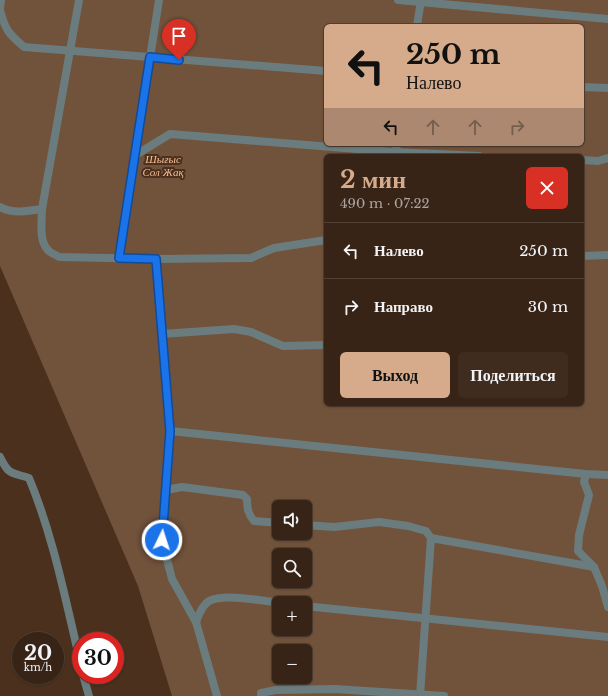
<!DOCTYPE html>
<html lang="ru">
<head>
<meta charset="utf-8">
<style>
  :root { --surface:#382416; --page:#3f2c1f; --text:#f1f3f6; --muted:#aba4a1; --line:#524135; --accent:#d6ab8b }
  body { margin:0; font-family:"Libre Baskerville",serif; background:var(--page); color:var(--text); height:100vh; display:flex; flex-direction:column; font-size:15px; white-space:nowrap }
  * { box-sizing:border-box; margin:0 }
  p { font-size:13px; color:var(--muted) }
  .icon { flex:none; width:22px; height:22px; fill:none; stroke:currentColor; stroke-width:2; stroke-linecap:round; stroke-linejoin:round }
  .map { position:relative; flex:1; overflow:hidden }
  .drawer { position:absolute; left:324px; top:154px; width:260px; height:252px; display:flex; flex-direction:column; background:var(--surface); border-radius:6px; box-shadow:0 1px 3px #0004,0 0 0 1px var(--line) }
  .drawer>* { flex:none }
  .hud { position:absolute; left:324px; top:24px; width:260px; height:122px; border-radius:6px; box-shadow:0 1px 3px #0004,0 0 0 1px var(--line); background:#d6ab8b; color:#111; overflow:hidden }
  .controls { position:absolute; left:272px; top:500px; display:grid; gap:8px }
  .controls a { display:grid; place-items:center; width:40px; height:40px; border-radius:6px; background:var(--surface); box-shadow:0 1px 3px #0004,0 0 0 1px var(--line); font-size:20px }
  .speed { position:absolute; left:12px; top:632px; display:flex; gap:8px; font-size:20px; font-weight:700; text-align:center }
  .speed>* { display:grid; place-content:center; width:52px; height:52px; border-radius:50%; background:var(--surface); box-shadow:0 1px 3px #0004,0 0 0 1px var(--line); line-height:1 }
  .speed small { font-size:10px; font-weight:400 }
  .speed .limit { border:6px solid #d22; background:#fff; color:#111 }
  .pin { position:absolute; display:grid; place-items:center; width:34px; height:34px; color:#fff; margin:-41px -17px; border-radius:50% 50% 50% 0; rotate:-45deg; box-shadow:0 0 4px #0007 }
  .pin .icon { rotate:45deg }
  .me { position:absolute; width:44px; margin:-22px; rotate:4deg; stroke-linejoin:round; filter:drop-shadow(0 0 3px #0008) }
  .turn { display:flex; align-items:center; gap:14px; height:84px; padding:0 16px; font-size:18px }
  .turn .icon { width:52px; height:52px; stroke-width:2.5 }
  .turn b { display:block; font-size:28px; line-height:34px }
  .lanes { display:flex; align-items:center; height:38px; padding:0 16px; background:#0003; justify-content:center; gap:20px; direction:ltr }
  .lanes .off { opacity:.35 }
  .round { display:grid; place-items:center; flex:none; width:42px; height:42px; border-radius:6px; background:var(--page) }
  .summary { display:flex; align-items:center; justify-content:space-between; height:68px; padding:0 16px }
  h1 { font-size:24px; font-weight:700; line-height:30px; color:var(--accent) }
  .cta { display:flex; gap:8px; margin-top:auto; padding:8px 16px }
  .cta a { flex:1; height:46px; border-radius:6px; background:var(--accent); color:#111; font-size:16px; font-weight:700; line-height:46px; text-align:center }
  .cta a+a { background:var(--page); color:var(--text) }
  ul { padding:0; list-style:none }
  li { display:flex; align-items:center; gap:12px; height:56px; padding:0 16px; border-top:1px solid var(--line) }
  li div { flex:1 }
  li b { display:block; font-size:15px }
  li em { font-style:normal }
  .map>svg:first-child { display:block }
</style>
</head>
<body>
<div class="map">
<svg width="608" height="696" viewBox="0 0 608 696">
  <rect width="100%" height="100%" fill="#4a301d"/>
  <path fill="#71523b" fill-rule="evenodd" d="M 0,0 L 608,0 L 608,696 L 172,696 L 138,586 L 0,266 ZM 326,26 L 582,26 L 582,144 L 326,144 ZM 326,156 L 582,156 L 582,404 L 326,404 ZM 279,507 L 305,507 L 305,533 L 279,533 ZM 279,555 L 305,555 L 305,581 L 279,581 ZM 279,603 L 305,603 L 305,629 L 279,629 ZM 279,651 L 305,651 L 305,677 L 279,677 Z"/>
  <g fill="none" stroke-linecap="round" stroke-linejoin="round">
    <g stroke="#6a7c7d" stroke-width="8">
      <path d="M 79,0 L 42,209 C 42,222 38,243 50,252 C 53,254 56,255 59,257 L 156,259 L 251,258 L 274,248 L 326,240"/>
      <polyline points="398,0 608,19"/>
      <polyline points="0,9 1,0"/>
      <path d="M 0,10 C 5,30 9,34 24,47 L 326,71"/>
      <polyline points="417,26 421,0"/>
      <polyline points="582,87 608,88"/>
      <polyline points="134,156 170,134 395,152 479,156"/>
      <polyline points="395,156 397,144"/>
      <polyline points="582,160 598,161 608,158"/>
      <path d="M 0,207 C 14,214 28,211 42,209"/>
      <polyline points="582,256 608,255"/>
      <polyline points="119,257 159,0"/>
      <polyline points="156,259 170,431 162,540 172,579 196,622 217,696"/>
      <polyline points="162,334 234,329 251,332 283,346 326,345"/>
      <polyline points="170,431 586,474 608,475"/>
      <path d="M 0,457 C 9,475 10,472 29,478 C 54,538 66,603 81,665"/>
      <polyline points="586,474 584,482 589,495 579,535 578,551 594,567"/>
      <path d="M 166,490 L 182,487 L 243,495 L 247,499 C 247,508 248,514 254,521 L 279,523"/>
      <polyline points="305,525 334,527 379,522 408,526 426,531 431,538 594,567 602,586 608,607"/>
      <polyline points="305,606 608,637"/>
      <path d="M 196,622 C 199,614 202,606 209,601 C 224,593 263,601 281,603"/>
      <polyline points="83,675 89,696"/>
      <polyline points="261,696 261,693 276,690 335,689 444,696"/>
      <polyline points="420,696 431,538"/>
    </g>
  </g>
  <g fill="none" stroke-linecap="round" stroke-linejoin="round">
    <defs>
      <polyline id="route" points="162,540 170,431 156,259 119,258 150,57 179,60"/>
    </defs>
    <use href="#route" stroke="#114b97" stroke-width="10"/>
    <use href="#route" stroke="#1a73e8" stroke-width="7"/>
  </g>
  <g text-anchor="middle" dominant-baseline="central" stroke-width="4" stroke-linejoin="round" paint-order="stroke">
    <g font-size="11" font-style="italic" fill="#f8bf97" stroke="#4a301d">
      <text x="163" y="159">Шығыс<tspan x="163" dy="13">Сол Жақ</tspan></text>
    </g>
  </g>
</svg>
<div class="controls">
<a><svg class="icon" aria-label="sound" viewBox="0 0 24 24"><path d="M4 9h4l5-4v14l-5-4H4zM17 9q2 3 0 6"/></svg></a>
<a><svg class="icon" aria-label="search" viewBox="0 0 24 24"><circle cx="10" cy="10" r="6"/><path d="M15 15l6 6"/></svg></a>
<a>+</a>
<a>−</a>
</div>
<div class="speed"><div>20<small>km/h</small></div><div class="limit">30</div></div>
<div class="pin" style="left:179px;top:60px;background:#d93025"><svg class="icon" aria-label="arrive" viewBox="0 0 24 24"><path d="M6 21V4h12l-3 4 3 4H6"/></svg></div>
<svg class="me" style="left:162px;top:540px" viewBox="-20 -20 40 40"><circle r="17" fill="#1a73e8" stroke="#fff" stroke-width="3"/><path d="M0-11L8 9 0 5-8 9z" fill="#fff"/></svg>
<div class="hud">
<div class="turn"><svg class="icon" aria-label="left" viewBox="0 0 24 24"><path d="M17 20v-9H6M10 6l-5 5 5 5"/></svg><div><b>250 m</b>Налево</div></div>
<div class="lanes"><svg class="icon" aria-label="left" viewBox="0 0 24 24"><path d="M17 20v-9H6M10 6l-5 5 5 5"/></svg><svg class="icon off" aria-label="ahead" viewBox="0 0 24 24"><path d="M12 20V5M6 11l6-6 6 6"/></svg><svg class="icon off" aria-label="ahead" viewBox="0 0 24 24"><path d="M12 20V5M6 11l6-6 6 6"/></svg><svg class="icon off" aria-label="right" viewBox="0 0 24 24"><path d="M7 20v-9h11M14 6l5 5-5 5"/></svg></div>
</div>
<section class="drawer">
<div class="summary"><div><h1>2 мин</h1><p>490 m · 07:22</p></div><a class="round" style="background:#d93025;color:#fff"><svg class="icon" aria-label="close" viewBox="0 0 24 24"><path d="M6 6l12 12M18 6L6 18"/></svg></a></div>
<ul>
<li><svg class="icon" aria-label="left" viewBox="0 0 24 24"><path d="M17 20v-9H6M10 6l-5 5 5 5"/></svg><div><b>Налево</b></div><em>250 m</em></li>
<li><svg class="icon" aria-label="right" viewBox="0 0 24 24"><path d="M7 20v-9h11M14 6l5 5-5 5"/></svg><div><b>Направо</b></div><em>30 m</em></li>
</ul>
<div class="cta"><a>Выход</a><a>Поделиться</a></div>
</section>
</div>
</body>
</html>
